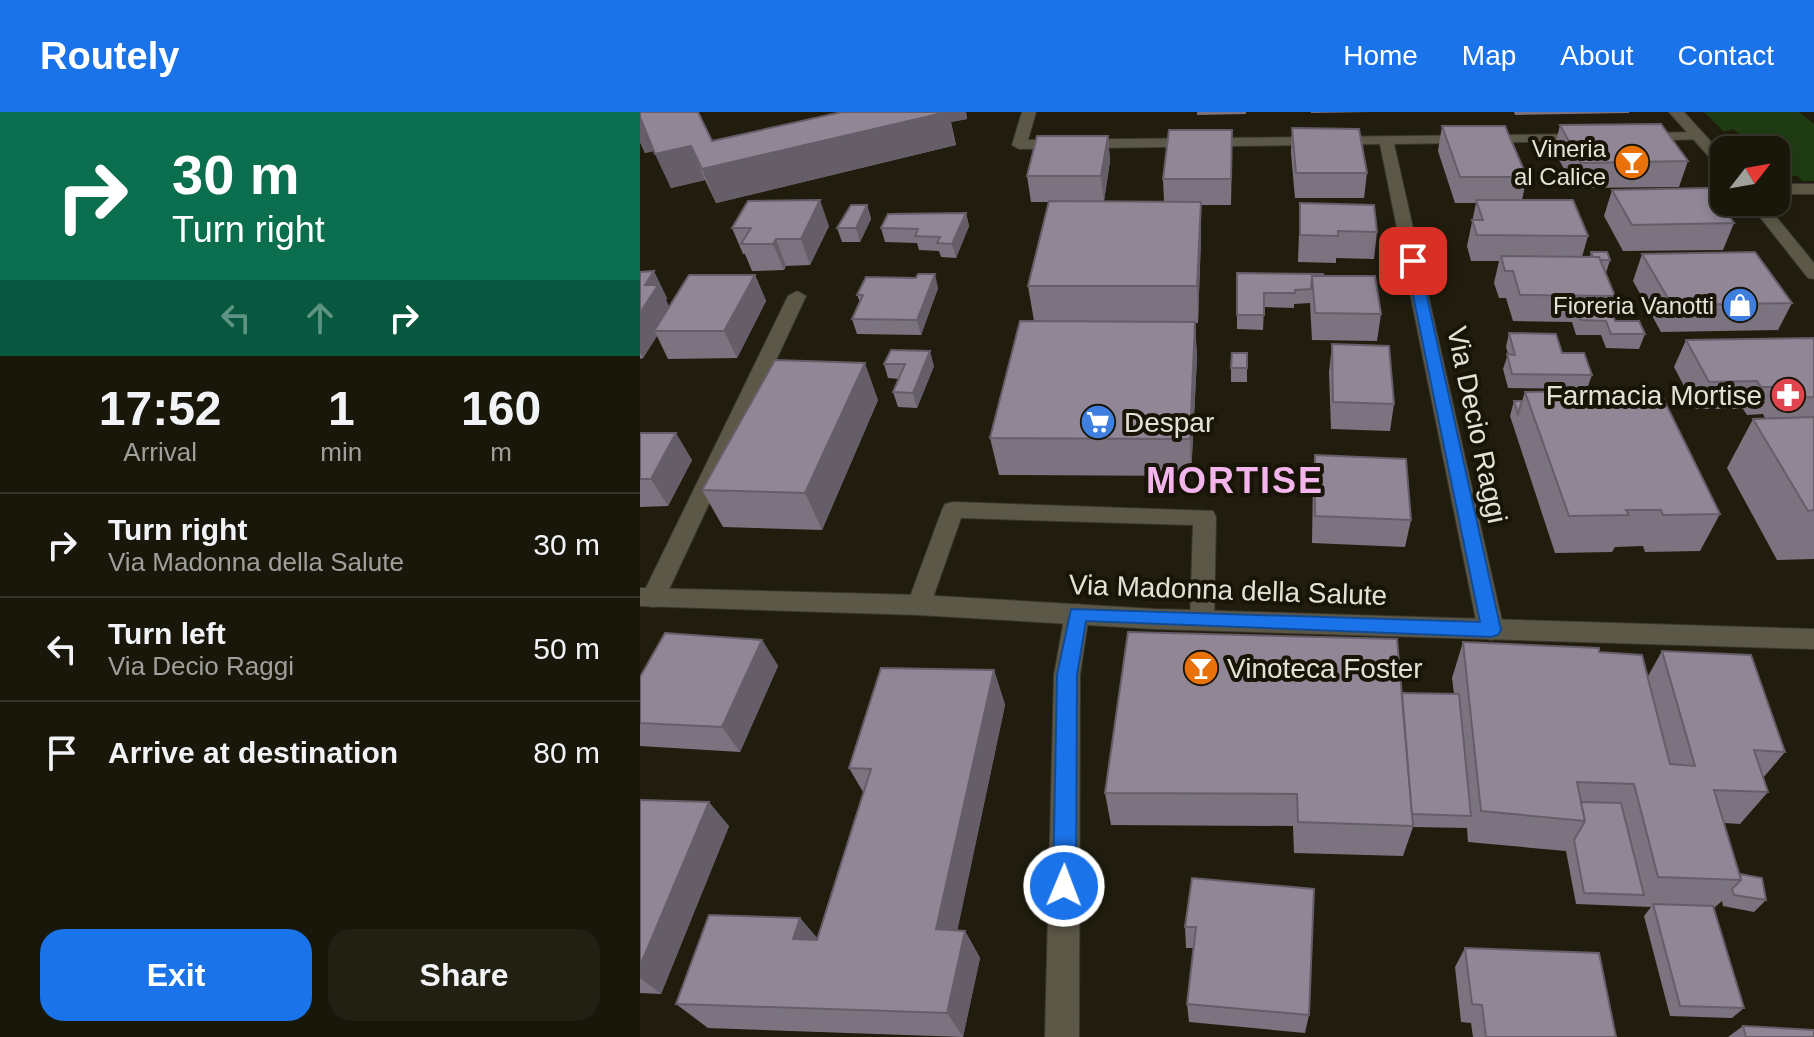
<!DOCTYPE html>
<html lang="en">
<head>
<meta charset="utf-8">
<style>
  :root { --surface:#19160a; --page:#221f13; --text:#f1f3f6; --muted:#9f9f9c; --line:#37352b; --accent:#1a73e8 }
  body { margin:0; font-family:Arial,sans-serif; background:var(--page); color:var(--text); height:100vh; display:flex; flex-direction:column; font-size:30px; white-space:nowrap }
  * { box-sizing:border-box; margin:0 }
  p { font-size:26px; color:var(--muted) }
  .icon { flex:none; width:44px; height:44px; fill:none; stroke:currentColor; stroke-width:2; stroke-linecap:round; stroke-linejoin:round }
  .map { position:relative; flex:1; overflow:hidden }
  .details { display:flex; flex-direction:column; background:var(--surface); width:640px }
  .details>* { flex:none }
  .top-card { background:#0b6e4f; color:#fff; overflow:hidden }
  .needle { width:52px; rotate:59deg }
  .fabs { position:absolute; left:1070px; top:24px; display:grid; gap:16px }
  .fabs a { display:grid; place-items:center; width:80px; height:80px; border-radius:16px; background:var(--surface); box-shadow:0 4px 12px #0003,0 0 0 2px var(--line); font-size:40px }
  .pin { position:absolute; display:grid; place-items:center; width:68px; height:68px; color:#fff; margin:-34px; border-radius:16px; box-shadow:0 4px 12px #0006 }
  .me { position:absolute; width:88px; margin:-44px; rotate:1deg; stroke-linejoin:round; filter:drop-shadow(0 0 6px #0008) }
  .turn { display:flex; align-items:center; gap:28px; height:168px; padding:0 40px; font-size:36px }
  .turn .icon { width:104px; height:104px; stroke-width:2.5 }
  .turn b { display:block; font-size:56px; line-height:68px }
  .lanes { display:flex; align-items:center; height:76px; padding:0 40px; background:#0003; justify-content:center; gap:40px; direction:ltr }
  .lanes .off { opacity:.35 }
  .eta { display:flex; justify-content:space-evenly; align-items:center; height:136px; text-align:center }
  .eta b { font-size:48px; font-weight:600; line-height:56px }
  .action { display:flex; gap:16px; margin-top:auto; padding:16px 40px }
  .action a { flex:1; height:92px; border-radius:24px; background:var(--accent); color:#fff; font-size:32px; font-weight:600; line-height:92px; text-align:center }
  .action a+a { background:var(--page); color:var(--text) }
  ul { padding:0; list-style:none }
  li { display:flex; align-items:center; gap:24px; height:104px; padding:0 40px; border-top:2px solid var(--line) }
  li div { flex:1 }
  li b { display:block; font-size:30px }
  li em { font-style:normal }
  header { display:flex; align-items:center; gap:48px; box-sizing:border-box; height:112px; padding:0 40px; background:var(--accent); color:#fff }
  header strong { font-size:38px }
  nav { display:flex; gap:44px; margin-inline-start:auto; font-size:28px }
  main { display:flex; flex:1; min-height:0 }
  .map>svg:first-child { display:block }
</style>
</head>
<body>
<header>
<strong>Routely</strong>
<nav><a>Home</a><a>Map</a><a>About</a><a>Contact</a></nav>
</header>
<main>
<section class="details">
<div class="top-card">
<div class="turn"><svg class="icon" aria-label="right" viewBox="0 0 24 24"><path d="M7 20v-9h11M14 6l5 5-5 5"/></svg><div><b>30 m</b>Turn right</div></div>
<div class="lanes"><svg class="icon off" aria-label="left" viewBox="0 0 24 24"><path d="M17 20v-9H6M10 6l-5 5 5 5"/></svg><svg class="icon off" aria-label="ahead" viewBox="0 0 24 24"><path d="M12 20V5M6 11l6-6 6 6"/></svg><svg class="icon" aria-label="right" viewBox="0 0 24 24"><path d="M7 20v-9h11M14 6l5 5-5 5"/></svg></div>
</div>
<div class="eta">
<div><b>17:52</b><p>Arrival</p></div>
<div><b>1</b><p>min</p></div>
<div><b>160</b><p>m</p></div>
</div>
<ul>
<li><svg class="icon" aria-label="right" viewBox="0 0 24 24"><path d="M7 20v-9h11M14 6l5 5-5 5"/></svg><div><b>Turn right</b><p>Via Madonna della Salute</p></div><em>30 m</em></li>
<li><svg class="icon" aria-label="left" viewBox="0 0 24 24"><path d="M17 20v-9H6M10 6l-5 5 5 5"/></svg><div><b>Turn left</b><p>Via Decio Raggi</p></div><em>50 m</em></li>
<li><svg class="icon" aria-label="arrive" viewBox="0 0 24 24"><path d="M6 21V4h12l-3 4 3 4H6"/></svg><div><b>Arrive at destination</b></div><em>80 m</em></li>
</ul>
<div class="action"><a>Exit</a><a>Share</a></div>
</section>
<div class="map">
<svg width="1174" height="925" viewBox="0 0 1174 925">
  <rect width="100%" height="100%" fill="#211d0e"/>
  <polygon fill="#1f3b13" points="1064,0 1159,0 1174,12 1174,69 1162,69 1158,64 1136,64 1136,38 1105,38 1110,28 1092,17 1084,20"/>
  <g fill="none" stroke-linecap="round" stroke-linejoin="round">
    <defs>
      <polygon id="service" points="313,390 573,399 576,405 574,508 571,515 562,518 553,515 550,508 553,413 321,406 288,500 279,503 270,500 267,493 302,398 305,392"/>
      <g id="minor">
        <polygon points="382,0 396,0 388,28 952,22 952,28 947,29 754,32 864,518 860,525 851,528 842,525 838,518 740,32 379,37 372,33"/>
        <polygon points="1058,20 1063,21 1063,27 1000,29 993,25 1000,21"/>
        <rect x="1136" y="72" width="38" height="10"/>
        <polygon points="157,179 166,184 25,486 22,493 13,495 4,493 1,486 148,184"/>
        <polygon points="437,492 446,495 449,502 440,563 439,925 405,925 414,563 425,502 428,495"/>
      </g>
      <g id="tertiary">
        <polygon points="1029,0 1044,0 1084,44 1084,58 1079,56"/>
        <polygon points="1108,90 1124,90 1174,151 1174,167 1168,166"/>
        <polygon points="0,476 279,483 515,497 1174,517 1174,537 515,517 279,503 0,494"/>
      </g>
    </defs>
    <use href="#service" stroke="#3b3730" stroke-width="2"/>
    <use href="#minor" stroke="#3b3730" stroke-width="2"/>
    <use href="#tertiary" stroke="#3b3730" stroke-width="2"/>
    <use href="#service" fill="#5c5847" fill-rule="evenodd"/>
    <use href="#minor" fill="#5c5847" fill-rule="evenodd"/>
    <use href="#tertiary" fill="#5c5847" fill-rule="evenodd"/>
  </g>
  <g fill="#7c7381">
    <polygon points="0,0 72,29 202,0 326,0 327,7 311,10 316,33 76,91 65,68 31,76 14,39 5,41 0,30"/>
    <polygon points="557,0 606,0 606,2 557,3"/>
    <polygon points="671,0 732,0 671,1"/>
    <polygon points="874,0 989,0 989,1 875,3"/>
    <polygon points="920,13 1048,49 1039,75 934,76 914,38"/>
    <polygon points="802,14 887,65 882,88 948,124 942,145 950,145 951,140 970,148 966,161 975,184 971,197 975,209 1005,222 999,237 966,236 961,223 936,223 932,210 873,209 866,186 859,186 854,171 859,149 831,149 827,134 836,91 815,91 798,39"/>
    <polygon points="652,16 727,61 724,86 655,86 651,41"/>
    <polygon points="468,24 470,49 464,89 524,90 523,67 592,43 591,93 561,93 561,125 558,211 555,211 557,246 551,364 359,363 350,326 394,209 388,174 409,90 391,90 387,64"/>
    <polygon points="972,78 1094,111 1083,138 983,139 964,104"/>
    <polygon points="660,91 737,120 734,147 696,146 696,151 658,150"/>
    <polygon points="227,93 231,107 220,130 202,130 197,116"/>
    <polygon points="326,101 329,114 316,146 301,145 299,139 279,138 277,131 245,130 241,116"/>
    <polygon points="189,114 170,153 146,154 144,158 112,159 105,142 103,142 92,116"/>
    <polygon points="1002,142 1152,191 1138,218 1021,220 993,169"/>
    <polygon points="0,160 27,186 26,188 29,195 115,163 126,189 97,246 28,247 17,224 3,246 0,247"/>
    <polygon points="597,161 684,164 741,202 737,229 672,228 670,191 654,192 654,196 624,195 623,218 597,217"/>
    <polygon points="298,176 281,223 217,222 212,207 220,190 217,183"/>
    <polygon points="869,221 922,241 952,263 947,277 868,276 863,257 868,242 866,235"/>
    <polygon points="1174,226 1174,447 1137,448 1087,356 1113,307 1125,306 1123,302 1107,303 1103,297 1056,297 1034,255 1046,228"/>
    <polygon points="692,232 754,292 750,319 691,317 689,260"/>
    <polygon points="607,241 607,270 591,270 591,256"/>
    <polygon points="244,252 294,254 277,296 258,295 253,280 259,267 248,266"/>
    <polygon points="885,280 1080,402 1060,439 1005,440 1003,434 975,435 972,440 915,441 870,304 874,289 882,289"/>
    <polygon points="238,288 182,418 83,415 62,378"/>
    <polygon points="0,321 52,348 28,394 0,395"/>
    <polygon points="675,343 771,408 765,435 672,431 673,370"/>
    <polygon points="122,528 138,554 100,640 0,634 0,565"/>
    <polygon points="823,530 959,540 1008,564 1022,539 1145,640 1123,666 1128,680 1100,712 1084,711 1100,762 1126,788 1114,800 1083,794 1082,789 1074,796 1104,896 1092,906 1030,904 1004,804 1011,795 936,792 926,739 828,730 827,716 773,715 763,744 654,741 653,714 471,713 465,681 762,581 814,582 812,566"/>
    <polygon points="354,558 365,593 317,818 325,819 340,846 323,925 68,916 36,892 160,806 177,826 223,680 209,656"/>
    <polygon points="0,688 89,714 21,882 0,881"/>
    <polygon points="674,777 669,903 665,921 549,910 547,892 553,836 546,836 545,815"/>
    <polygon points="825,836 976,925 833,925 831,911 821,910 815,855"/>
    <polygon points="1103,914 1174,925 1088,925"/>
  </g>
  <g fill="#655e69">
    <polygon points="277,0 326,0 327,7 311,10 316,33 76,91 62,57"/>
    <polygon points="0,5 1,5 16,38 5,41 0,30"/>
    <polygon points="468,24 470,49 464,89 461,64"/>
    <polygon points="51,34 65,68 31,76 15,42"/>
    <polygon points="180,88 189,114 170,153 161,127"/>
    <polygon points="561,90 561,125 558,211 557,174"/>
    <polygon points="227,93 231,107 220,130 216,116"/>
    <polygon points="326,101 329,114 316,146 312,132"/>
    <polygon points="136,127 146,154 144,158 133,132"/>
    <polygon points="14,159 27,186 26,188 31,199 14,219 17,224 3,246 0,241 0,201 5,173"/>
    <polygon points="295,162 298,176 281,223 277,208"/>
    <polygon points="115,163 126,189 97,246 84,219"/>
    <polygon points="555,210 557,246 551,364 550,327"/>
    <polygon points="290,239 294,254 277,296 273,281"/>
    <polygon points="225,251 238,288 182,418 165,381"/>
    <polygon points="36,321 52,348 28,394 11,367"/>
    <polygon points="122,528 138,554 100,640 82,615"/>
    <polygon points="354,558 365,593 312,844 296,817"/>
    <polygon points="69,690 89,714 21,882 0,866 0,854"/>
    <polygon points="160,806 184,834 153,827"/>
    <polygon points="325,819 340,846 323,925 307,901"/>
  </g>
  <g fill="#908696" stroke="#655e69" stroke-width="2">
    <polygon points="0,0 58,0 72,29 202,0 307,0 62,57 51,34 15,42 0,5"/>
    <polygon points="1021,12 1048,49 941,51 920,13"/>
    <polygon points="802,14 865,14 887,65 820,65"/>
    <polygon points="652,16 719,17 727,61 656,61"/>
    <polygon points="529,18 592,18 591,67 523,67"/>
    <polygon points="397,24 468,24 461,64 387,64"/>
    <polygon points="1069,76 1094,111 992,113 972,78"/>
    <polygon points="180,88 161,127 136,127 133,132 101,132 111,116 92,116 108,89"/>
    <polygon points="836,88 933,88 948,124 837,123 832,108 843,108"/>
    <polygon points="409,89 561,90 557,174 388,174"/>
    <polygon points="660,91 734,93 737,120 698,119 698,124 660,123"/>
    <polygon points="211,93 227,93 216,116 197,116"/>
    <polygon points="326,101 312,132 297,131 300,125 275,124 278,117 241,116 248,102"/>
    <polygon points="951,140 967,140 970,148 960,148 959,145 953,145"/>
    <polygon points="1115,140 1152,191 1032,193 1002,142"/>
    <polygon points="861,144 959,145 975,184 880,183 873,159 865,159"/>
    <polygon points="14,159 5,173 18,173 0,201 0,160"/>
    <polygon points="597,161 683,162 684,164 672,164 671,177 655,178 655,181 624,181 624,203 597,203"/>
    <polygon points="278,162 295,162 277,208 212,207 223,183 217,183 226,165 276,166"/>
    <polygon points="49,163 115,163 84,219 14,219"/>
    <polygon points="672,164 735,164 741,202 675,201"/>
    <polygon points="936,196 971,196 975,209 999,209 1005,222 971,222 966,209 941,208"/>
    <polygon points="380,209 555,210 550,327 350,326"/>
    <polygon points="869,221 916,222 922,241 944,241 952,263 872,262 867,242 875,243"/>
    <polygon points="1174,226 1174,285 1144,286 1138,275 1121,275 1117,269 1069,270 1046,228"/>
    <polygon points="692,232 749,234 754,292 693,290"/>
    <polygon points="251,238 290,239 273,281 253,280 265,252 244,252"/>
    <polygon points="592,241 607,241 607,256 591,256"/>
    <polygon points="135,248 225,251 165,381 62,378"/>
    <polygon points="1019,278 1080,402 1023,403 1021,398 986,398 989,403 929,404 885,280"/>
    <polygon points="874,289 882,289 878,302"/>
    <polygon points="1174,305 1174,398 1168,399 1113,307"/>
    <polygon points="0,321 36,321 11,367 0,367"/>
    <polygon points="675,343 766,347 771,408 675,404"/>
    <polygon points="488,520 757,527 773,714 658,710 657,682 465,681"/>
    <polygon points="25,521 122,528 82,615 0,611 0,565"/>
    <polygon points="823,530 959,536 959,540 1002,543 1030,652 1055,654 1022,539 1111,543 1145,640 1114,638 1128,680 1074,678 1101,768 1018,765 994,672 937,670 945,709 841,699"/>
    <polygon points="241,556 354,558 296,817 325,819 307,901 36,892 69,803 160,806 153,827 177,828 231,657 209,656"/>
    <polygon points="762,581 819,582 831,704 772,702"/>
    <polygon points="0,688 69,690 0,854"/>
    <polygon points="941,690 981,691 1004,783 944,781 934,728 945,709"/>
    <polygon points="1100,762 1122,766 1126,788 1094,783 1092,777 1101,768"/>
    <polygon points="552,766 674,777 669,903 547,892 556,815 545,815"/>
    <polygon points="1013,792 1073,794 1104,896 1040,894"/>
    <polygon points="825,836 959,841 976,925 846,925 842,893 832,892"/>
    <polygon points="1103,914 1174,918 1174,925 1106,925"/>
  </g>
  <polygon fill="#1a73e8" stroke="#114b97" stroke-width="2" points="773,145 779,149 861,518 858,523 851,525 446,509 437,563 436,774 432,782 424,785 416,782 413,774 417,563 431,497 840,510 766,149"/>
  <defs>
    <symbol id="bar-disc" viewBox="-11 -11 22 22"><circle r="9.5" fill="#e8710a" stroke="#181406"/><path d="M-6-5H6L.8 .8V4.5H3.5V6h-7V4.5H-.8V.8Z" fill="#fff"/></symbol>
    <symbol id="shop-disc" viewBox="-11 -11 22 22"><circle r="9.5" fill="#3f7fe0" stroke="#181406"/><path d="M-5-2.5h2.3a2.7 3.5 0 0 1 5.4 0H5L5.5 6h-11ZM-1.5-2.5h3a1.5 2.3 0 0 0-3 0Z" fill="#fff"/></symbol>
    <symbol id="pharmacy-disc" viewBox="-11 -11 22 22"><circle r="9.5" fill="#e0444e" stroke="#181406"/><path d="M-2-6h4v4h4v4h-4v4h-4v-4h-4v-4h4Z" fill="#fff"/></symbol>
    <symbol id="supermarket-disc" viewBox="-11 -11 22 22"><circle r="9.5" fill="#3f7fe0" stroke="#181406"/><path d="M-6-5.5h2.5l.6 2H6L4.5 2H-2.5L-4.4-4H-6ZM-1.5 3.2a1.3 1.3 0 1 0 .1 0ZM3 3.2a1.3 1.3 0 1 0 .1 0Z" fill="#fff"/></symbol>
  </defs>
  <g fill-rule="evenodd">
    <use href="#bar-disc" x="972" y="30" width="40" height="40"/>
    <use href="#shop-disc" x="1080" y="173" width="40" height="40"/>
    <use href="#pharmacy-disc" x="1128" y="263" width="40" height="40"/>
    <use href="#supermarket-disc" x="438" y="290" width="40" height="40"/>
    <use href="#bar-disc" x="541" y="536" width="40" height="40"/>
  </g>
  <g text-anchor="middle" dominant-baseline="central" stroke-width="8" stroke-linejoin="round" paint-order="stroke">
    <g font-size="24" fill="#e4e2d8" stroke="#181406" text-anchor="end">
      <text x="966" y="36">Vineria<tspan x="966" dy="28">al Calice</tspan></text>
      <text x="1074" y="193">Fioreria Vanotti</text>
    </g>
    <g font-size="28" fill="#e4e2d8" stroke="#181406" text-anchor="start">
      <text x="1122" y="283" text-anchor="end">Farmacia Mortise</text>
      <text x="484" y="310">Despar</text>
      <text x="587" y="556">Vinoteca Foster</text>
    </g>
    <g font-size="28" fill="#e4e2d8" stroke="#181406">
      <text transform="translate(837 313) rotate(78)">Via Decio Raggi</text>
      <text transform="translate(588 478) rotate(2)">Via Madonna della Salute</text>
    </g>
    <g font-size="36" font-weight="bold" letter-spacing="2" fill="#f3b5ec" stroke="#181406">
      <text x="595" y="368">MORTISE</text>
    </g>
  </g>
</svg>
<div class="fabs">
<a><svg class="needle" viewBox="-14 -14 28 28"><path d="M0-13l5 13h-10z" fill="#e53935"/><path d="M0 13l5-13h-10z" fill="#9f9f9c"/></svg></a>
</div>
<div class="pin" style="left:773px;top:149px;background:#d93025"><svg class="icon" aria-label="arrive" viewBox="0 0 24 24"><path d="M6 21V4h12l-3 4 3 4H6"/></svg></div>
<svg class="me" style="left:424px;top:774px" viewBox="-20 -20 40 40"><circle r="17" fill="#1a73e8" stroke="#fff" stroke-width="3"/><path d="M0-11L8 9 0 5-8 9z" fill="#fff"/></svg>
</div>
</main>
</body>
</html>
